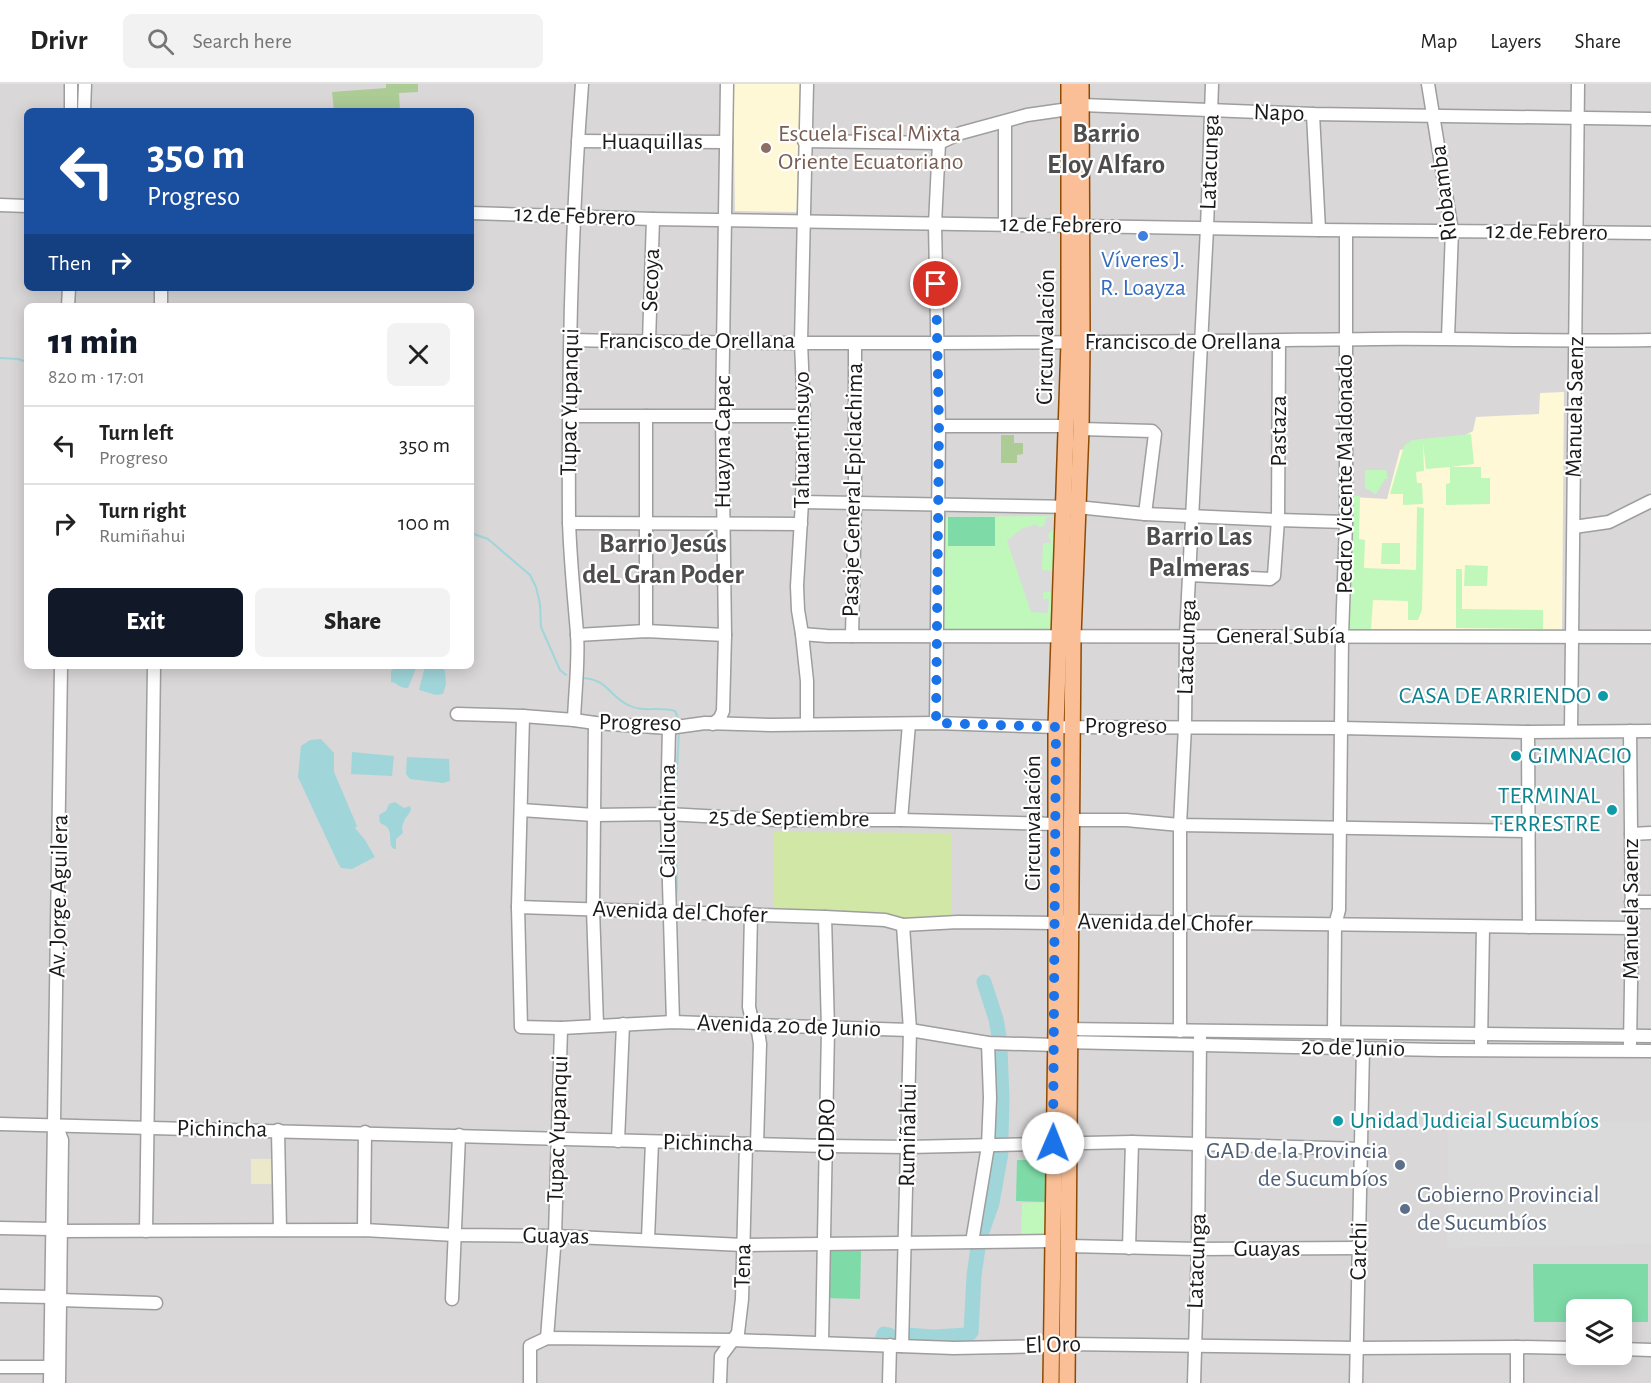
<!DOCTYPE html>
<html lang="en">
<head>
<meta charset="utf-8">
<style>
  :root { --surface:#fff; --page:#f2f2f2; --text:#222; --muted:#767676; --line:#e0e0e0; --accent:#111827 }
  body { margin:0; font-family:"Alegreya Sans",sans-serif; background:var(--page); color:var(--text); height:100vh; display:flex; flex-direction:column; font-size:22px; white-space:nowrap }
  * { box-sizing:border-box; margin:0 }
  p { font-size:20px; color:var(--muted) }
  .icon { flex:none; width:33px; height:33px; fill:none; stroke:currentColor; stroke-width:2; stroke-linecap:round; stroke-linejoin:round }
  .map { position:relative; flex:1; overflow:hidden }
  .sheet { position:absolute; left:24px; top:219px; width:450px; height:366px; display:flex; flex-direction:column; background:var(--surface); border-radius:9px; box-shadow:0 3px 15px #0003 }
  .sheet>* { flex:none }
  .guide { position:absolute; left:24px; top:24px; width:450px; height:183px; border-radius:9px; box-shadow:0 3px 15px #0003; background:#1a4fa0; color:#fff; overflow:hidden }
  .controls { position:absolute; left:1566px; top:1215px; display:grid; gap:12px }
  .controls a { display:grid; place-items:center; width:66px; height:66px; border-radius:9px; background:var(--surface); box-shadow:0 3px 15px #0003; font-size:30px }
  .pin { position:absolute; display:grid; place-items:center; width:51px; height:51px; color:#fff; margin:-26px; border:3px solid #fff; border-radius:50%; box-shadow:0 2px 6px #0007 }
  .me { position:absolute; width:66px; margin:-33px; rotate:1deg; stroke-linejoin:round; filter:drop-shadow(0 0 4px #0008) }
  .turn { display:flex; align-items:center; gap:21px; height:126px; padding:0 24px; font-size:27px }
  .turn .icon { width:78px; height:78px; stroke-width:2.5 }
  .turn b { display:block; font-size:42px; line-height:51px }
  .then { display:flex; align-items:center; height:57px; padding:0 24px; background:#0003; gap:12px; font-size:22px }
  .round { display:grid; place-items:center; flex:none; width:63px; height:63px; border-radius:9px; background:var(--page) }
  .summary { display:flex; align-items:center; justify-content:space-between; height:102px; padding:0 24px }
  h1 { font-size:36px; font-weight:800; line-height:45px; color:var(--accent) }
  .action { display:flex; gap:12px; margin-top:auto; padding:12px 24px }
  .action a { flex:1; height:69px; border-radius:9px; background:var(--accent); color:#fff; font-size:24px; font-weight:800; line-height:69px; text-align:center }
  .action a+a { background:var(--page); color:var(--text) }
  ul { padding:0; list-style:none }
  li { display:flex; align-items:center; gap:18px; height:78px; padding:0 24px; border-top:2px solid var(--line) }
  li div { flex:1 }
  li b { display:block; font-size:22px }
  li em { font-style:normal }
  header { display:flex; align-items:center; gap:36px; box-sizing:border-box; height:84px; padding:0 30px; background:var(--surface); border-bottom:2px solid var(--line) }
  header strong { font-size:28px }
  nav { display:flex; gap:33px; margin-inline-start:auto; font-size:21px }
  .search { width:420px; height:54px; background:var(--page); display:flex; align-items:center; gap:15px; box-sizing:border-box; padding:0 21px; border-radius:9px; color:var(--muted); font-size:22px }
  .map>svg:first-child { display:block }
</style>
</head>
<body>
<header>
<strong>Drivr</strong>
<div class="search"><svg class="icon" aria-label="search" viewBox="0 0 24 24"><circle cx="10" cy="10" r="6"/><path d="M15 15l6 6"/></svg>Search here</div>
<nav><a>Map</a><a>Layers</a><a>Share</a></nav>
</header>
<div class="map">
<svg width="1651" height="1299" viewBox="0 0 1651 1299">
  <rect width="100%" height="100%" fill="#ece6e0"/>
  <path fill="#d9d7d8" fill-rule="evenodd" d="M 0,0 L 1651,0 L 1651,1299 L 0,1299 ZM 27,27 L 471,27 L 471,204 L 27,204 ZM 27,222 L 471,222 L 471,582 L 27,582 ZM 1576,1226 L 1622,1226 L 1622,1270 L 1576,1270 Z"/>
  <g fill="#fef8d7">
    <polygon points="733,0 800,0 797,128 735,127"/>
    <polygon points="1564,308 1562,551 1350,551 1353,413 1387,415 1400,366 1446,354 1454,357 1473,347 1476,333 1539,330 1540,309"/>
  </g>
  <rect fill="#ebe9ca" x="251" y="1075" width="22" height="25"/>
  <polygon fill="#d0e7a5" points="774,748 952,749 952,839 773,826"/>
  <g fill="#adcb95">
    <polygon points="386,0 418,0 418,8 399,9 400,27 334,27 332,8 386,4"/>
    <polygon points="1001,351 1014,351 1014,359 1023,359 1023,370 1017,371 1017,379 1001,379"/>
  </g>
  <g fill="#c0f8bb">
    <polygon points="1471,350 1474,380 1450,383 1481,383 1481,394 1490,394 1490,420 1446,421 1446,400 1450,399 1450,383 1426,385 1423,359 1424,387 1416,388 1417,399 1422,399 1423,420 1403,421 1403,410 1390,410 1404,362 1412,356"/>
    <polygon points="1365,386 1386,386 1388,395 1385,395 1376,410 1365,404"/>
    <polygon points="1354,412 1360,412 1359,455 1365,456 1364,484 1416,486 1417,423 1424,424 1422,526 1418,536 1408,536 1408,517 1373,516 1371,546 1349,545"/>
    <polygon points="1057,432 1053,550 939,551 940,433"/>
    <polygon points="1382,459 1400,459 1400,480 1381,480"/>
    <polygon points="1465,481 1488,482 1487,502 1464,502"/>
    <polygon points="1456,485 1462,485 1462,525 1543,526 1543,545 1456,544"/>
    <polygon points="1046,1118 1045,1152 1021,1151 1022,1119"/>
  </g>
  <g fill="#7edba8">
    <rect x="948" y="433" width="47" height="29"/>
    <polygon points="1017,1076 1047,1076 1046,1118 1016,1117"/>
    <polygon points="827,1167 861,1167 860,1215 825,1214"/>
    <polygon points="1533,1180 1648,1180 1648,1238 1622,1238 1622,1226 1576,1226 1576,1238 1534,1238"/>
  </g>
  <g fill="#dadada">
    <polygon points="1054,432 1054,445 1048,450 1051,459 1043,459 1042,486 1053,487 1052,508 1043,508 1043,515 1049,515 1048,529 1031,528 1007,457 1021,445 1036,440 1039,443 1044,442 1046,434"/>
    <polygon points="1448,1038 1651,1038 1651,1160 1447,1164"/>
  </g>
  <g fill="#a0d6da">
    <path d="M 397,582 L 417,582 L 408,604 C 400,605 397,598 391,598 L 391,587 Z"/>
    <polygon points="425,582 440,582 445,587 446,600 443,610 436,611 419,606"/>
    <polygon points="321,655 334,669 334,688 357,742 355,744 365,756 375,773 352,785 341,784 338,779 298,693 301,662 310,656"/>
    <polygon points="352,668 394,672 392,692 351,690"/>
    <polygon points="407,673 449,675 450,697 443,699 410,695 406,690"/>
    <path d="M 395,718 L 404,724 L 410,722 L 411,726 C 407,733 400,739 403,749 L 396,755 L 396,765 L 394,765 L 391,762 C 389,751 393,744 380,739 L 379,731 L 386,727 L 389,720 Z"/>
  </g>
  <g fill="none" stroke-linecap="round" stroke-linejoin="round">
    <g stroke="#a0d6da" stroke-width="2">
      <polyline points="0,274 18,275 27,278"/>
      <polyline points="471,449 488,455 530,491 536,503 540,520 541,543 560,586 566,591"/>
      <path d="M 580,594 C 607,594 608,611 628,621 C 642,629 660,622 675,627 L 680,638"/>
      <polyline points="675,725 679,647"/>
      <polyline points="674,751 676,737"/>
      <polyline points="675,820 677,804 676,766"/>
    </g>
    <g stroke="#a0d6da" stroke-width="15">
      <polyline points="984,898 996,935 999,952"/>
      <polyline points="1000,965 1002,1015 1001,1052"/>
      <polyline points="980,1153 992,1119 1001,1069"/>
      <polyline points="907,1251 933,1253 968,1251 971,1248 974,1192 978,1164"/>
      <polyline points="882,1256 884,1250 889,1251"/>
    </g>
    <defs>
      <g id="minor">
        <polyline points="807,0 801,258 804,332 802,418 797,502 798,526 802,550 807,597 807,639"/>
        <polyline points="1428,0 1452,147 1448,254"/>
        <polyline points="71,27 71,0"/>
        <polyline points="84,27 85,0"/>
        <polyline points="1313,30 1319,146"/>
        <polyline points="1005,38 1005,139"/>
        <polyline points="578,57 726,58"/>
        <polyline points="804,57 939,59 961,49 1027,31 1069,25 1082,21 1313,30 1651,35"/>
        <polyline points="0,121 27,122"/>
        <polyline points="471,129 653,135 1319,146 1651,149"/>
        <polyline points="68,222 69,204"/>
        <polyline points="161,222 161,204"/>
        <path d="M 571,256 C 839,262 1106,258 1374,255 C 1467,254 1559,258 1651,256"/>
        <polyline points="649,258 653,135"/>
        <polyline points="569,332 804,332"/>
        <polyline points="646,332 646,547"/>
        <polyline points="939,342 1067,342"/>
        <polyline points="1081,345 1152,347 1155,350 1145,430"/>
        <polyline points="802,418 1077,423 1145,430 1278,436 1346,438"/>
        <polyline points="569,439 801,440"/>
        <polyline points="1574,443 1609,438 1651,417"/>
        <polyline points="1190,491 1270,495 1274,492 1278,436 1279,258"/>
        <polyline points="802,550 827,552 1651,553"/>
        <polyline points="577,551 646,547 725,551"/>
        <polyline points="852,552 855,419 855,260"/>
        <polyline points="457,630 523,632 574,636 595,639 669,644 705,639 771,641 936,639 1056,643 1341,644 1528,648 1651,647"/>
        <polyline points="523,632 518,823 521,943 561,944 673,938 757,941 910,946 988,959 1055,961"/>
        <path d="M 574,636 C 575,607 579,577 577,549 C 574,512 570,474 569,436 C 568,291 571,145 582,0"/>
        <polyline points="595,639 593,825 597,941"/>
        <polyline points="936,639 939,342 935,140 939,59"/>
        <polyline points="713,640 720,634 723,627 725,551 722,331 727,0"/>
        <polyline points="669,644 667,730 673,938"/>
        <polyline points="1571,647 1578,0"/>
        <polyline points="1528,648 1529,843"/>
        <polyline points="521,726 594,731 667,730 778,736 901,736 1056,740"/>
        <polyline points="901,736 909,640"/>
        <polyline points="1071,736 1126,736 1180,741 1529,747"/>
        <polyline points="1631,750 1651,749"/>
        <polyline points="1631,818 1651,818"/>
        <polyline points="518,823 825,833 885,836 903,841 958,838 1055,839 1070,837 1632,844"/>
        <polyline points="751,830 749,923 751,932 757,941 760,960 757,1060"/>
        <polyline points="1061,945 1651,952"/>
        <polyline points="1180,947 1180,741 1185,642 1186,551 1207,144 1212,0"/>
        <polyline points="1334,949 1335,841 1339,826 1342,552 1346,438 1346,147"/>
        <polyline points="1063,958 1440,966 1651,967"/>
        <polyline points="1481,959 1483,843"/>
        <polyline points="1630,960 1632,844 1630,647"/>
        <polyline points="0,1040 827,1062 908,1063 1132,1058 1361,1065"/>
        <polyline points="56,1041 62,1056 59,1299"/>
        <polyline points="278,1046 280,1146"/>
        <polyline points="618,1057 623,940"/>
        <polyline points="0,1144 51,1145"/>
        <polyline points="364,1146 365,1048"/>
        <polyline points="61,1147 364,1146 455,1151 555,1152 743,1161 1052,1157"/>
        <polyline points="146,1147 154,582"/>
        <polyline points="648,1155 652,1058"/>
        <polyline points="972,1158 988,1062 990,1014 988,959"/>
        <polyline points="1068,1162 1198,1165 1359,1164"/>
        <polyline points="1129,1164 1132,1058"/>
        <polyline points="0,1212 51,1213"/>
        <polyline points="452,1215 459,1051"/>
        <polyline points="59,1216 156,1219"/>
        <polyline points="547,1254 555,1152 561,944"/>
        <polyline points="822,1258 828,945 825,833"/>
        <polyline points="902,1262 910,946 903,841"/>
        <polyline points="1622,1265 1651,1266"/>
        <polyline points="0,1283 50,1283"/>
        <polyline points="50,1299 61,582"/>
        <polyline points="530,1299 530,1262 547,1254 732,1256 954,1264 1051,1262 1067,1260 1357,1264 1517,1263 1576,1264"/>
        <polyline points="720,1299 721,1272 738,1249 742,1215 746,1060"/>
        <polyline points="889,1299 890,1261"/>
        <polyline points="1194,1299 1198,1165 1200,954"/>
        <polyline points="1356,1299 1363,964"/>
        <polyline points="1517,1299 1517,1263"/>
      </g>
      <g id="major">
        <polyline points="1051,1299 1056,944 1056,643 1069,259 1069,0"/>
        <polyline points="1067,1299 1073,553 1081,345 1082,258 1081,0"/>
      </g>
    </defs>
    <use href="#minor" stroke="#9e9e9e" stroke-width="15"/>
    <use href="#major" stroke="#8f4a02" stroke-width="18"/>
    <use href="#minor" stroke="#fff" stroke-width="12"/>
    <use href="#major" stroke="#fabf97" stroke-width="15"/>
  </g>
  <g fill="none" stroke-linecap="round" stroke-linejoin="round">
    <polyline stroke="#1a73e8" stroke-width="10" stroke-dasharray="0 18" points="936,200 939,342 936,639 1056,643 1053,1059"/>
  </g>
  <circle fill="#8d6e63" stroke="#fff" stroke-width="2" cx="766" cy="64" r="6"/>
  <circle fill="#3f7fe0" stroke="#fff" stroke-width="2" cx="1143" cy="152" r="6"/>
  <g fill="#0f9aa8" stroke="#fff" stroke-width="2">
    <circle cx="1603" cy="612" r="6"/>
    <circle cx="1516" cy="672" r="6"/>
    <circle cx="1612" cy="726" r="6"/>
    <circle cx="1338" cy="1037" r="6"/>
  </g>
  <g fill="#5c6f8a" stroke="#fff" stroke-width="2">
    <circle cx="1400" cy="1081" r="6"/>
    <circle cx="1405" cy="1125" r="6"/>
  </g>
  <g text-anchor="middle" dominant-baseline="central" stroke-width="4.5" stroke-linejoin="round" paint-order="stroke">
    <g font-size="24" fill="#1a1a1a" stroke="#fff">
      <text transform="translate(1279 29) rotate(2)">Napo</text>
      <text x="652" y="58">Huaquillas</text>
      <text transform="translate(1210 78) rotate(-88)">Latacunga</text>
      <text transform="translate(1444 109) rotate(-97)">Riobamba</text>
      <text transform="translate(575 132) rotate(2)">12 de Febrero</text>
      <text transform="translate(1061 141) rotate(1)">12 de Febrero</text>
      <text transform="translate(1547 148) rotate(1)">12 de Febrero</text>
      <text transform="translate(651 196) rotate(-88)">Secoya</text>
      <text transform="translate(1046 253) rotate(-89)">Circunvalación</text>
      <text x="697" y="257">Francisco de Orellana</text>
      <text x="1183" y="258">Francisco de Orellana</text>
      <text transform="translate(570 318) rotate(-89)">Tupac Yupanqui</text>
      <text transform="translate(1575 323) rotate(-89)">Manuela Saenz</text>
      <text transform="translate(1279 347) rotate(-90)">Pastaza</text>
      <text transform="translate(802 356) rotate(-90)">Tahuantinsuyo</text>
      <text transform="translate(723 358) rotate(-90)">Huayna Capac</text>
      <text transform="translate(1345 390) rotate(-90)">Pedro Vicente Maldonado</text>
      <text transform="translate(853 406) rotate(-89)">Pasaje General Epiclachima</text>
      <text x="1281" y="552">General Subía</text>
      <text transform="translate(1187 563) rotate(-88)">Latacunga</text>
      <text transform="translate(640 639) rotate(1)">Progreso</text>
      <text x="1126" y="642">Progreso</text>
      <text transform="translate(789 734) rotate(1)">25 de Septiembre</text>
      <text transform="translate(668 737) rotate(-90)">Calicuchima</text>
      <text transform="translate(1033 739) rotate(-90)">Circunvalación</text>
      <text transform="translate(59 812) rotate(-89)">Av. Jorge Aguilera</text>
      <text transform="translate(1631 825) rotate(-90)">Manuela Saenz</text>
      <text transform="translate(680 828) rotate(2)">Avenida del Chofer</text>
      <text transform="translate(1165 839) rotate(1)">Avenida del Chofer</text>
      <text transform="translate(789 942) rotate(2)">Avenida 20 de Junio</text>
      <text transform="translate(1353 964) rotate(1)">20 de Junio</text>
      <text transform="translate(222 1045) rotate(1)">Pichincha</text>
      <text transform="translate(558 1045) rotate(-88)">Tupac Yupanqui</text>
      <text transform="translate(827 1046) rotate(-89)">CIDRO</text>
      <text transform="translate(908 1051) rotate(-89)">Rumiñahui</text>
      <text transform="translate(708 1059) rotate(1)">Pichincha</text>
      <text transform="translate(556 1152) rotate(1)">Guayas</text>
      <text x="1267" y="1165">Guayas</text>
      <text transform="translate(1359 1167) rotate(-89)">Carchi</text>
      <text transform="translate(1197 1177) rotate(-88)">Latacunga</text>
      <text transform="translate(743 1182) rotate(-89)">Tena</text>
      <text transform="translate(1053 1261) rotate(-2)">El Oro</text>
    </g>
    <g font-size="24" fill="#785e54" stroke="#fff" text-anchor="start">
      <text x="778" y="50">Escuela Fiscal Mixta<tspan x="778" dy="28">Oriente Ecuatoriano</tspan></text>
    </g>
    <g font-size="24" fill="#366cbe" stroke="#fff">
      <text x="1143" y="176">Víveres J.<tspan x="1143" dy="28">R. Loayza</tspan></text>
    </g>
    <g font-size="24" fill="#0d838f" stroke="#fff" text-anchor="end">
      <text x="1591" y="612">CASA DE ARRIENDO</text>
      <text x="1528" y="672" text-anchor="start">GIMNACIO</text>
      <text x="1600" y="712">TERMINAL<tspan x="1600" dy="28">TERRESTRE</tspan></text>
      <text x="1350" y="1037" text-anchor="start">Unidad Judicial Sucumbíos</text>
    </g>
    <g font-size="24" fill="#4e5e75" stroke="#fff" text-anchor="end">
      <text x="1388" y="1067">GAD de la Provincia<tspan x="1388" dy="28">de Sucumbíos</tspan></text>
      <text x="1417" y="1111" text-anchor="start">Gobierno Provincial<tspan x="1417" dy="28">de Sucumbíos</tspan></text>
    </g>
    <g font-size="27" font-weight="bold" fill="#4d4d4d" stroke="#fff">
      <text x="1106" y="49">Barrio<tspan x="1106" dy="31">Eloy Alfaro</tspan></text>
      <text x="1199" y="452">Barrio Las<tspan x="1199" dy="31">Palmeras</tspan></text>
      <text x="663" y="459">Barrio Jesús<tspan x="663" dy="31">deL Gran Poder</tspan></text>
    </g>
  </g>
</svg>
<div class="controls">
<a><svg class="icon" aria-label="layers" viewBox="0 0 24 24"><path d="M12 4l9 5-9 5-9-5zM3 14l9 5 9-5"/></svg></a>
</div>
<div class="pin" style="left:936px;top:200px;background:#d93025"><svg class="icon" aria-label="arrive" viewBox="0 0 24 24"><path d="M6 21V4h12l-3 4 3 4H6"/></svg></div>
<svg class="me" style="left:1053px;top:1059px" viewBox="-20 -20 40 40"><circle r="19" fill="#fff"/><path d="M0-13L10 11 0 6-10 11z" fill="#1a73e8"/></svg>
<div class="guide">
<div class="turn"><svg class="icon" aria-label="left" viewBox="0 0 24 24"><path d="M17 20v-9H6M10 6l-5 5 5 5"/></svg><div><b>350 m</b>Progreso</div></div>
<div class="then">Then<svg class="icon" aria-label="right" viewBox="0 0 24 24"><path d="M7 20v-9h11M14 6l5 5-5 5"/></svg></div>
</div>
<section class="sheet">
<div class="summary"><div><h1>11 min</h1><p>820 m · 17:01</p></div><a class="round"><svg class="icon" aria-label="close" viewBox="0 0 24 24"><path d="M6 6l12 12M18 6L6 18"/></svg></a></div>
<ul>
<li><svg class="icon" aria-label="left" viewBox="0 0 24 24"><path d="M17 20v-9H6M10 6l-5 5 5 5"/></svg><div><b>Turn left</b><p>Progreso</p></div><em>350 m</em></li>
<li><svg class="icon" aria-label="right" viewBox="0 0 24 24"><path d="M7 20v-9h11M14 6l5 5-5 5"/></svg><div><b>Turn right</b><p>Rumiñahui</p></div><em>100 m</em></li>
</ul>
<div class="action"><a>Exit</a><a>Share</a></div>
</section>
</div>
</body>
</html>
